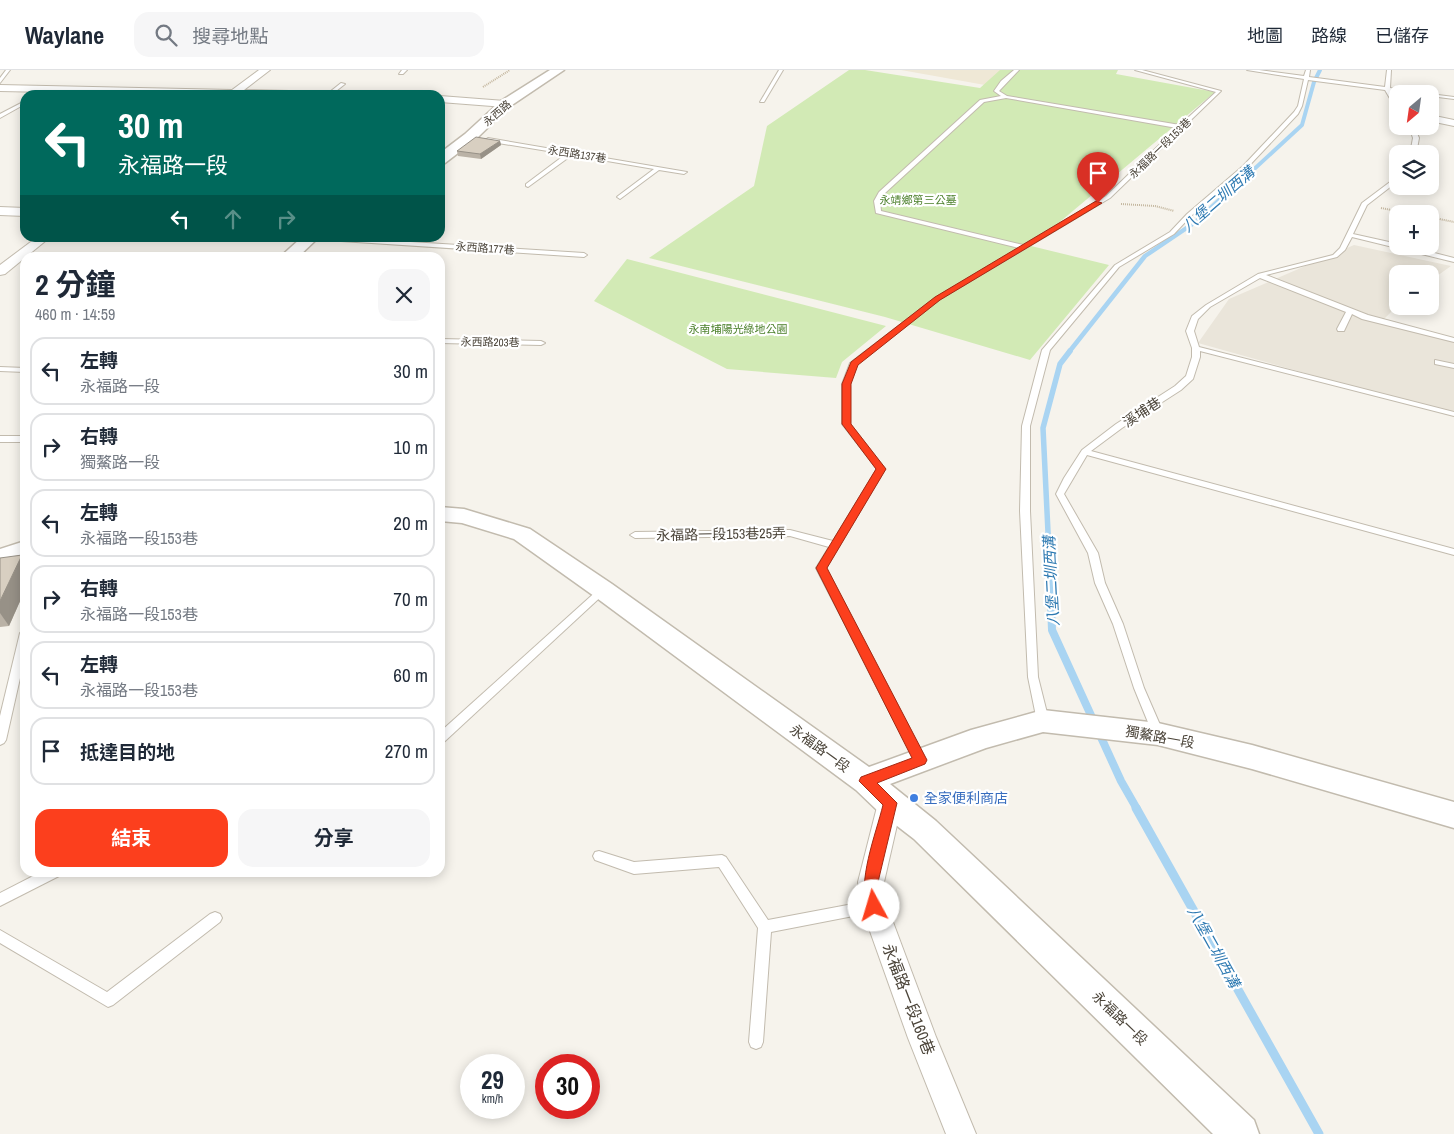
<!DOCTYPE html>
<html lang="zh-TW">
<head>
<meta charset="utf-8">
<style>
  :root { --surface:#fff; --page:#f6f6f7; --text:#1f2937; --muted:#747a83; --line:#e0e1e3; --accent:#fc3f1d }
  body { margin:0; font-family:"Archivo Narrow","Noto Sans TC",sans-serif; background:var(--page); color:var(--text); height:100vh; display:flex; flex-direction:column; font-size:19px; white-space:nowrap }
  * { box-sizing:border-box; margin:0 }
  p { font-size:16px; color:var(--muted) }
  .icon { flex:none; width:28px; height:28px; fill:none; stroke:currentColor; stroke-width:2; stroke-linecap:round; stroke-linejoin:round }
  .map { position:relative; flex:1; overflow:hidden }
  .panel { position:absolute; left:20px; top:182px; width:425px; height:625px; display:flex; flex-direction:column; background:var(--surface); border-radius:15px; box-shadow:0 2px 12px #0003 }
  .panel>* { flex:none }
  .hud { position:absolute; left:20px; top:20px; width:425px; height:152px; border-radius:15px; box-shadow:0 2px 12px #0003; background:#00695c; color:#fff; overflow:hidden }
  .needle { width:32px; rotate:209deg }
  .controls { position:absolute; left:1389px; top:15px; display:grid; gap:10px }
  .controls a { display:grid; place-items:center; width:50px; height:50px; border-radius:10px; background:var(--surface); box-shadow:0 2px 12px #0003; font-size:25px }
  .speed { position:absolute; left:460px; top:984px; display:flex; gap:10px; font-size:25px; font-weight:700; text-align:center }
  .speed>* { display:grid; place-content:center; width:65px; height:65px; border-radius:50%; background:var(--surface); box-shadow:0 2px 12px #0003; line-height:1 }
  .speed small { font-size:12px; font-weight:400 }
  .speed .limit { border:8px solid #d22; background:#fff; color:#111 }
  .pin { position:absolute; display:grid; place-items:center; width:42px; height:42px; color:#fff; margin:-51px -21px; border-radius:50% 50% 50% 0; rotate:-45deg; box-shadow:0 0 5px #0007 }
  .pin .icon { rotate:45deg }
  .me { position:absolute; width:55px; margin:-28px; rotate:354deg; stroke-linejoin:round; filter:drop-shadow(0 0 4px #0008) }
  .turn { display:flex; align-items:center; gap:18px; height:105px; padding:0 15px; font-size:22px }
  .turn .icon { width:65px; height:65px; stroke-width:2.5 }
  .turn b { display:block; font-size:35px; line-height:42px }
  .lanes { display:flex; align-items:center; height:48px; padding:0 15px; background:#0003; justify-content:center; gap:25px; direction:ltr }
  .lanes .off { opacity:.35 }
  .round { display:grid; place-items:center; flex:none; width:52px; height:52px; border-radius:15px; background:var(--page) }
  .headline { display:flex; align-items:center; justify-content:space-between; height:85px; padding:0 15px }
  h1 { font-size:30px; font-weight:700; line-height:38px }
  .cta { display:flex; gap:10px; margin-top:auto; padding:10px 15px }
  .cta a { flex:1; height:58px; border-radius:15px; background:var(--accent); color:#fff; font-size:20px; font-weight:700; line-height:58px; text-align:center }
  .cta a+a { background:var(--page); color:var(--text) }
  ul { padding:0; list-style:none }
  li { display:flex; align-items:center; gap:15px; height:68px; margin:0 10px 8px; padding:0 5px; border:2px solid var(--line); border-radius:15px }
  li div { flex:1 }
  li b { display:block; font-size:19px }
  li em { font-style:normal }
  header { display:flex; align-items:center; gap:30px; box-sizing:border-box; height:70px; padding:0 25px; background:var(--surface); border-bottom:1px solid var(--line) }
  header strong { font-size:24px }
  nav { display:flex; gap:28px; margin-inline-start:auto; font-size:18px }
  .search { width:350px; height:45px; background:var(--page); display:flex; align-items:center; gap:12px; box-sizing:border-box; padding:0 18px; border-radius:15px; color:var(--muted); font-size:19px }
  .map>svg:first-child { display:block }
</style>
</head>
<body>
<header>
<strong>Waylane</strong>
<div class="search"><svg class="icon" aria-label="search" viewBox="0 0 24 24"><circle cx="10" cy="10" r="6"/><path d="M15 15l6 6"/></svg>搜尋地點</div>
<nav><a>地圖</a><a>路線</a><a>已儲存</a></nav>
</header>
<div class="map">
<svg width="1454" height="1064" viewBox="0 0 1454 1064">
  <rect width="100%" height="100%" fill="#f6f3ec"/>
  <polygon fill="#eae5da" points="1354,175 1451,196 1430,211 1430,204 1398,204 1397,236 1383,250 1454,269 1454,345 1198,273 1229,229"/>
  <polygon fill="#efe8d6" points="901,0 1001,0 985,15"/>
  <g fill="#d2eab5">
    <polygon points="849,0 865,0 980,18 1000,0 1118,0 1116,4 1215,22 1031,176 1109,195 1030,290 885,247 649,188 754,116 767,56"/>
    <polygon points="627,189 886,256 842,292 836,308 727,299 594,231"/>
  </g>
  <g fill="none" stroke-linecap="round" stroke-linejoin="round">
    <polyline stroke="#a9d4f2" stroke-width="4" points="1226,125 1302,55 1314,12 1320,0"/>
    <polyline stroke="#a9d4f2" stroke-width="4.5" points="1069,282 1145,186 1197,151 1227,123"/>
    <polyline stroke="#a9d4f2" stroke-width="5.5" points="1049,483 1043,358 1060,294 1070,281"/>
    <polyline stroke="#a9d4f2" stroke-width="8" points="1049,482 1052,560 1121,711 1137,739"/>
    <polyline stroke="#a9d4f2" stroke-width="9" points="1136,738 1319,1064"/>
    <defs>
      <g id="service">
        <polygon points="6,0 10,0 0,13 0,8"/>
        <polygon points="402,0 407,0 403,4 399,4"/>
        <polygon points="779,0 783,0 764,32 760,32"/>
        <path d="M 1014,0 L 1019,0 L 999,21 L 1007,26 L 1180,55 L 1216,22 L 1135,0 L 1142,0 L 1221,21 L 1110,128 L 939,230 L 857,294 L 850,314 L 850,354 L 885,399 L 826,498 L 926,690 L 924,693 L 920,695 L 916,693 L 816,498 L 829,477 L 790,466 L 635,468 L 630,465 L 635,462 L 790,460 L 833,471 L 877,399 L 842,354 L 842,314 L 850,293 L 935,228 L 1019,178 L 876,143 L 874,131 L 879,122 L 980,30 L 1001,26 L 994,21 L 1001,11 ZM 1006,28 L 1177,58 L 1106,126 L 1023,175 L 881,141 L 880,131 L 884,124 L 984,32 Z"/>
        <polygon points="1247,0 1259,0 1304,6 1306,0 1310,0 1309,7 1385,17 1387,0 1391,0 1390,18 1425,24 1390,21 1398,35 1398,42 1385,20 1308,10 1302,36 1298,44 1247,98 1191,146 1174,164 1119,197 1050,280 1030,356 1030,441 1038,607 1049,651 1047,654 1043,655 1039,654 1037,651 1028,607 1020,441 1022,356 1042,280 1115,195 1170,162 1187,144 1243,96 1294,42 1298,36 1304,9"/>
        <polygon points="341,13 345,14 331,25 326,25"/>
        <polygon points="47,18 51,19 42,25 36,25"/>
        <polygon points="1429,24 1430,24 1454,27 1454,29 1430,26"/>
        <polygon points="25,31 25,34 0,48 0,44"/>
        <polygon points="1409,56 1414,56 1419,68 1416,84 1410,84 1413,68"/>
        <polygon points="488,68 687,102 684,104 659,100 620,129 617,127 618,126 654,99 572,85 528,117 526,116 526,114 566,84 486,71 485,70"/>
        <polygon points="1398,106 1398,111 1367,135 1353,164 1398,174 1398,176 1407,176 1454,188 1454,192 1352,167 1345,180 1337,187 1266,205 1368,245 1454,268 1454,272 1362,249 1352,244 1344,261 1338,261 1337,259 1346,242 1260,208 1210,237 1198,249 1194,261 1199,277 1454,342 1454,346 1200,281 1200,287 1193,309 1181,320 1122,358 1091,381 1454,479 1454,485 1087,385 1064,424 1098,483 1105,513 1123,554 1144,618 1164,664 1162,667 1158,668 1154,667 1134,618 1113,554 1095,513 1088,483 1056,424 1064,408 1082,380 1116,354 1175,316 1186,306 1192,287 1192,278 1186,261 1192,246 1206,235 1258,204 1333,185 1340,178 1362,133"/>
        <polygon points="323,168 347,168 584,183 587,185 584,187 326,170"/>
        <polygon points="440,269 541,271 545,273 541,275 440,273"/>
        <polygon points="1435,290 1454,294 1454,298 1435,294"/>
        <polygon points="0,297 25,298 25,302 0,301"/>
        <rect x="0" y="366" width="25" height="6"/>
        <polygon points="603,517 608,520 606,522 444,672 440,674 440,662 600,518"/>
        <polygon points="25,559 25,586 6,670 4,673 0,675 0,646 20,563"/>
        <polygon points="599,781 634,792 722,785 726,787 768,850 874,830 879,832 881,836 879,840 874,842 771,862 763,972 761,977 756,979 751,977 749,972 758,858 719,797 634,804 595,790 593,786 595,782"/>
        <polygon points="41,802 60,802 59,806 0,836 0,823"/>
        <polygon points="215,842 220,844 222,848 220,852 113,935 108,937 0,873 0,860 107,922 210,844"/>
      </g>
      <g id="minor">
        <polygon points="259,0 270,0 244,20 336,22 341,25 197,25 0,21 0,15 232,20"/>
        <polygon points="440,26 505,31 510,34 505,37 440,32"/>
        <polygon points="1430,45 1454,50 1454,56 1430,51"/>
        <polygon points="0,137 25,138 25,146 0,145"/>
        <polygon points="36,168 49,168 5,204 0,205 0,195"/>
        <polygon points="890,723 899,726 902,733 884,812 887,836 936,967 976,1064 946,1064 908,968 861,836 858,812 878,733 881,726"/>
      </g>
      <g id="tertiary">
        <polygon points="550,0 564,0 509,37 475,70 445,93 440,94 440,83 465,64 501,31"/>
        <polygon points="301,168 318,168 297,188 279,188"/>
        <polygon points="440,437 464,439 530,459 612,514 869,697 971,660 1043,640 1158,653 1252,675 1454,732 1454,758 1252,699 1158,675 1043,662 986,678 890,714 936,751 1254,1050 1259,1064 1213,1064 914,769 879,742 856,720 594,526 514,469 462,453 440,451"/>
        <polygon points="25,471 25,487 0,495 0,479"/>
      </g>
    </defs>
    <use href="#service" stroke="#c2bbae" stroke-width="2"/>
    <use href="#minor" stroke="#c2bbae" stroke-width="2"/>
    <use href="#tertiary" stroke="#c2bbae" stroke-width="3"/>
    <g stroke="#c4b79f" stroke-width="2" stroke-dasharray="1 1" stroke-linecap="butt">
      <polyline points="483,17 510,0"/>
      <polyline points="1121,134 1155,136 1174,141"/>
      <polyline points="1381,138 1412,144"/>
      <polyline points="1430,147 1454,152"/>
    </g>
    <use href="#service" fill="#fff" fill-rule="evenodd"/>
    <use href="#minor" fill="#fff" fill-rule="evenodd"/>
    <use href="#tertiary" fill="#fff" fill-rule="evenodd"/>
  </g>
  <g fill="#bab2a6">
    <polygon points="500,71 501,75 481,89 458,86 457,81"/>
    <polygon points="0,488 25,490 25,520 9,556 0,557"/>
  </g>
  <g fill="#979187">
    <polygon points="500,71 501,75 481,89 480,84"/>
    <polygon points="22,485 25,490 25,520 9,556 0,543 0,531"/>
  </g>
  <g fill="#d8cfc1" stroke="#979187">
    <polygon points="476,67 500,71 480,84 457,81"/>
    <polygon points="22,485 0,531 0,488"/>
  </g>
  <path fill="#fc3f1d" stroke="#a42913" d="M 1096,131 L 1102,133 L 940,230 L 858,295 L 851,314 L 851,354 L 886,399 L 827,498 L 927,690 L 925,694 L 877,713 L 897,733 L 878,812 L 881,836 L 879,841 L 874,843 L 868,841 C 856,813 876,764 883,735 L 859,711 L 861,707 L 912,688 L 816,498 L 876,399 L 842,354 L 842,314 L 851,292 L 935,227 Z"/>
  <circle fill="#3f7fe0" stroke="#fff" stroke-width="2" cx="914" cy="728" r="5"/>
  <g text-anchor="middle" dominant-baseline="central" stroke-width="4.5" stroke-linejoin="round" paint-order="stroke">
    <g font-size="11" fill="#4b4439" stroke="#fff">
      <text transform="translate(497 43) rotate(-41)">永西路</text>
      <text transform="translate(1160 78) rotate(-44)">永福路一段153巷</text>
      <text transform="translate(577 84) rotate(9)">永西路137巷</text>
      <text transform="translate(485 178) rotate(4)">永西路177巷</text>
      <text transform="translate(490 272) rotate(1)">永西路203巷</text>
    </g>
    <g font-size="11" fill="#4a7f2a" stroke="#fff">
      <text x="918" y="130">永靖鄉第三公墓</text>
      <text x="738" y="259">永南埔陽光綠地公園</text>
    </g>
    <g font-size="14" fill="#4b4439" stroke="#fff">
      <text transform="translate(1142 342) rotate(-33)">溪埔巷</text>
      <text transform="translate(721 464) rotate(-1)">永福路一段153巷25弄</text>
      <text transform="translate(1160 667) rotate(10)">獨鰲路一段</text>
      <text transform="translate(820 678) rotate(36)">永福路一段</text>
      <text transform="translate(1120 948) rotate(44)">永福路一段</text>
    </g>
    <g font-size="14" fill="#366cbe" stroke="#fff" text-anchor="start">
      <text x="924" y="728">全家便利商店</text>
    </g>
    <g font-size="15" font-style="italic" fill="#2e7ab2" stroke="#fff">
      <text transform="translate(1218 129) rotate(-41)">八堡二圳西溝</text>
      <text transform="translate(1051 511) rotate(-93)">八堡二圳西溝</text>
      <text transform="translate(1214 877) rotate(61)">八堡二圳西溝</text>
    </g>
    <g font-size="16" fill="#4b4439" stroke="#fff">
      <text transform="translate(909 929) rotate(69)">永福路一段160巷</text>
    </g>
  </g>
</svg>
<div class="controls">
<a><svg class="needle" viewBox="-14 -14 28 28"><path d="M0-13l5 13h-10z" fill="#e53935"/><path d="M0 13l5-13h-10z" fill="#747a83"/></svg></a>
<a><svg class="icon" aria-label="layers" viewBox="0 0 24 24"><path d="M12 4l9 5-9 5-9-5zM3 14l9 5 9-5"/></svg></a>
<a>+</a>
<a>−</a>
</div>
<div class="speed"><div>29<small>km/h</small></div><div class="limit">30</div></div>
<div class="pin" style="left:1098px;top:133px;background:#d93025"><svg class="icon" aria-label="arrive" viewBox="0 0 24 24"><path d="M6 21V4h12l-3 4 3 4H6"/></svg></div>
<svg class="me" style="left:874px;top:836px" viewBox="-20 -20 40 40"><circle r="19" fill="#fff"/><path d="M0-13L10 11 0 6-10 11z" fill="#fc3f1d"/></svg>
<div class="hud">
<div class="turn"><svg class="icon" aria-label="left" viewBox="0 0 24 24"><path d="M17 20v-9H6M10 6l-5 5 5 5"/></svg><div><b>30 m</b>永福路一段</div></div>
<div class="lanes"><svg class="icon" aria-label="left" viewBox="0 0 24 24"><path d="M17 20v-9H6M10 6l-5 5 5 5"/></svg><svg class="icon off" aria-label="ahead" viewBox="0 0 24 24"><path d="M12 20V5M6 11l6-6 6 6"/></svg><svg class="icon off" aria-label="right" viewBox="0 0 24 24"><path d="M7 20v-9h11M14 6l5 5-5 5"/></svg></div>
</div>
<section class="panel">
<div class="headline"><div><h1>2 分鐘</h1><p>460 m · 14:59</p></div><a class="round"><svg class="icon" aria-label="close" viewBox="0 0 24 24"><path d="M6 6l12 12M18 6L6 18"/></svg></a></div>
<ul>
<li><svg class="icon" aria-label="left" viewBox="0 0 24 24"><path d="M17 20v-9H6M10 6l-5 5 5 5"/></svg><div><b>左轉</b><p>永福路一段</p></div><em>30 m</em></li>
<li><svg class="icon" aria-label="right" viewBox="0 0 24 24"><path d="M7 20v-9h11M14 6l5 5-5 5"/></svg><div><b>右轉</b><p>獨鰲路一段</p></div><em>10 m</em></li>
<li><svg class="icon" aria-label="left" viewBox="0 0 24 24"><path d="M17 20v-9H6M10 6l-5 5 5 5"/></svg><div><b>左轉</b><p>永福路一段153巷</p></div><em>20 m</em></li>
<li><svg class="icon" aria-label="right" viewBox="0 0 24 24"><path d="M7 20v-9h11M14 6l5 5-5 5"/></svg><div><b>右轉</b><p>永福路一段153巷</p></div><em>70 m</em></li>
<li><svg class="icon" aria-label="left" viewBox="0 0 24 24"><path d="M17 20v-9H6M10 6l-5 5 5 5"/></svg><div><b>左轉</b><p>永福路一段153巷</p></div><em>60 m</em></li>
<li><svg class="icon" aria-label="arrive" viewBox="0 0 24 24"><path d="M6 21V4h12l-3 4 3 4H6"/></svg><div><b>抵達目的地</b></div><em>270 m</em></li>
</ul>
<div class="cta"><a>結束</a><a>分享</a></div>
</section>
</div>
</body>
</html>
